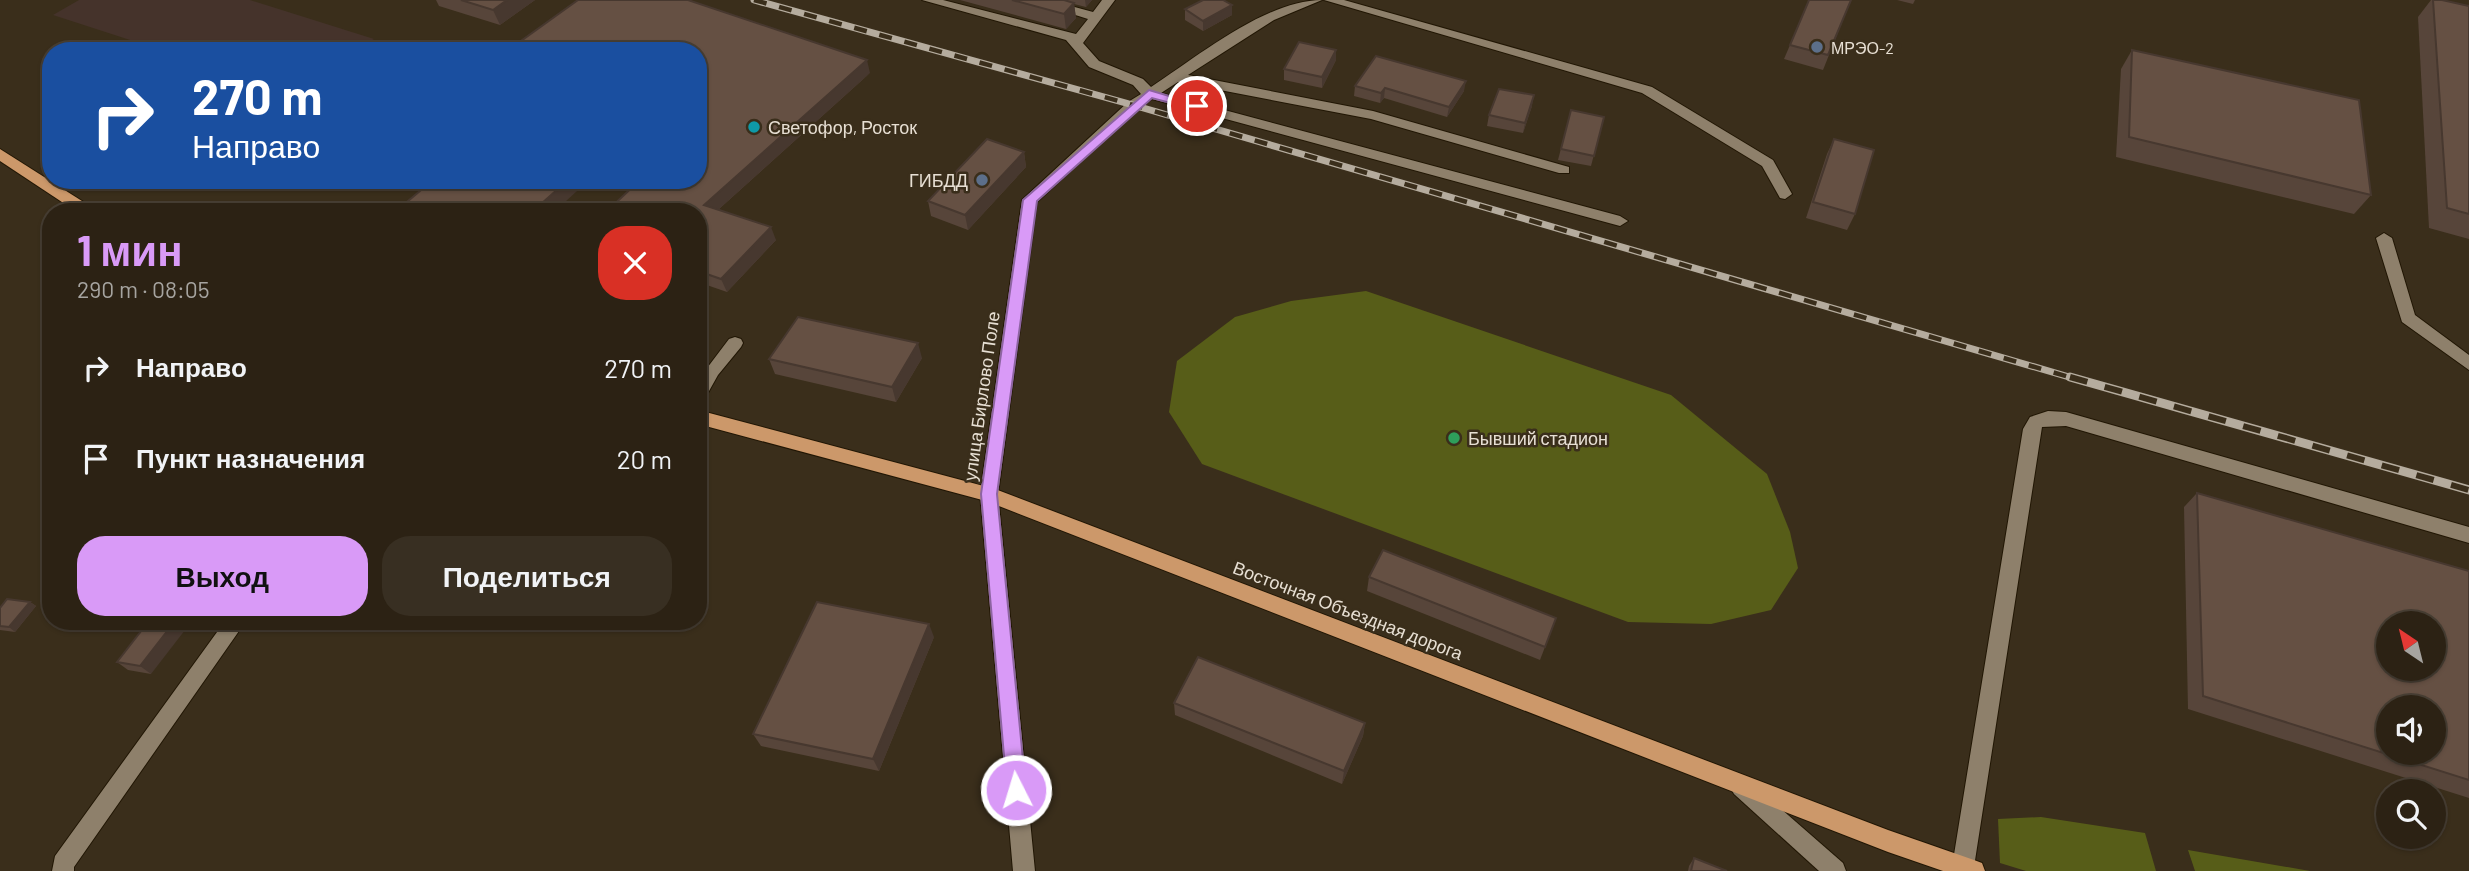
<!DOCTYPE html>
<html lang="ru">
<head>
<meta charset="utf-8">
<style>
  :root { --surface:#2c2214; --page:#382f22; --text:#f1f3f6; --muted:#a6a4a0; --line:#483f34; --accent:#d99af7 }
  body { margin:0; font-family:Barlow,sans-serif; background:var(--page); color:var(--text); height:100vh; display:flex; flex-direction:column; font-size:26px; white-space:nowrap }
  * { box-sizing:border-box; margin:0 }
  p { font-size:23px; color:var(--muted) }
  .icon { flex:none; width:38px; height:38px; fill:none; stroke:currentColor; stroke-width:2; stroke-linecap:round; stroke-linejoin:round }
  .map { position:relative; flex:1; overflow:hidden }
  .sheet { position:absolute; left:42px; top:203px; width:665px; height:427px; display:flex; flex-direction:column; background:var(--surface); border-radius:28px; box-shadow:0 2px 5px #0004,0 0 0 2px var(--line) }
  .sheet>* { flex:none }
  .hud { position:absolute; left:42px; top:42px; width:665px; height:147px; border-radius:28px; box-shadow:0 2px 5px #0004,0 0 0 2px var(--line); background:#1a4fa0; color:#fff; overflow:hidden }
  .needle { width:46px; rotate:325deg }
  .buttons { position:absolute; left:2376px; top:611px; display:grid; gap:14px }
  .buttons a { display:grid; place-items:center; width:70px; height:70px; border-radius:50%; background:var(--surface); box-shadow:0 2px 5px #0004,0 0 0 2px var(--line); font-size:35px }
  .pin { position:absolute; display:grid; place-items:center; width:60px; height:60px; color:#fff; margin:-30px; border:4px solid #fff; border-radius:50%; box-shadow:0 2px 7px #0007 }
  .me { position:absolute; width:77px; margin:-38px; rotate:355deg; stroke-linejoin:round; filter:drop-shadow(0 0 5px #0008) }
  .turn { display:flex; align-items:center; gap:24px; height:147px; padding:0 35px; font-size:32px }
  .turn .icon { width:91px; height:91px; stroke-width:2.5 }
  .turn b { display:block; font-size:49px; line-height:60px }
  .round { display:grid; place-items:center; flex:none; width:74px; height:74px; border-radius:28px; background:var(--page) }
  .head { display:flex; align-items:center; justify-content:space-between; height:119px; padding:0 35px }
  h1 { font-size:42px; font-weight:700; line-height:52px; color:var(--accent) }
  .primary-button { display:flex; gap:14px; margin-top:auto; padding:14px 35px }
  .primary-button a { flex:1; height:80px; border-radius:28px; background:var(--accent); color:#111; font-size:28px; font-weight:700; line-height:80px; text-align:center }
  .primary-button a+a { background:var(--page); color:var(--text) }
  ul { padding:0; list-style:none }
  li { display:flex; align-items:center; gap:21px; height:91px; padding:0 35px }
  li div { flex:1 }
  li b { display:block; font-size:26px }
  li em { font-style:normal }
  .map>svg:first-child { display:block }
</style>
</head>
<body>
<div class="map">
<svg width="2469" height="871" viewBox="0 0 2469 871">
  <rect width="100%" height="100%" fill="#3a2e1b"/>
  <polygon fill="#45332b" points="79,0 250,0 374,39 356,51 164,51 53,15"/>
  <g fill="#575d18">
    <polygon points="1366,291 1671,395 1767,474 1790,532 1798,568 1771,610 1711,624 1628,622 1202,464 1169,412 1177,361 1235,317 1291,301"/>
    <polygon points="2041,817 2145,833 2156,871 2026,871 2000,863 1998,819"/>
    <polygon points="2188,850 2310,871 2195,871"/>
  </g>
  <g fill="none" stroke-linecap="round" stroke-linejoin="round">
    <defs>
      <g id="minor">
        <path d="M 922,0 L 943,0 L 1076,34 L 1088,19 L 1028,0 L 1049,0 L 1093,12 L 1102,0 L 1115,0 L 1083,43 L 1099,61 L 1143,79 L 1151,87 C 1197,57 1266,0 1322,0 L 1274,20 L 1188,75 L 1373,111 L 1569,167 L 1569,173 L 1559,173 L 1371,119 L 1178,82 L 1161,93 L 1620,216 L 1628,221 L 1620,226 L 1152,99 L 1138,108 L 1037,202 L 998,494 L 1035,871 L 1013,871 L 980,494 L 1022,200 L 1128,102 L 1141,94 L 1133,85 L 1089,67 L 1066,40 Z"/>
        <polygon points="1324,0 1344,0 1652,87 1773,160 1792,194 1785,199 1780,198 1762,166 1642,93"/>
        <polygon points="2384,233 2392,238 2415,315 2469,355 2469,370 2402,322 2376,238"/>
        <polygon points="735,337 741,339 743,343 741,347 718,375 704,400 698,401 698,380 729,339"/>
        <polygon points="2048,411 2066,412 2469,527 2469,543 2066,426 2042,427 1974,867 1972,871 1954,871 1952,867 2023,429 2030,417"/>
        <polygon points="225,621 246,621 74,867 74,871 52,871 55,856"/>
        <polygon points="1741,777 1748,780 1843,863 1846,871 1819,871 1734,794 1730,787 1734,780"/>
      </g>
      <g id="major">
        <polygon points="0,149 93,208 95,212 77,212 0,161"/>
        <polygon points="698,410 995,489 1888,830 1974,860 1982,863 1985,871 1943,871 1888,852 986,501 698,424"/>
      </g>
    </defs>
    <use href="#minor" stroke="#211604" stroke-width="2"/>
    <use href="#major" stroke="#211604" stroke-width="2"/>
    <use href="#minor" fill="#8e806b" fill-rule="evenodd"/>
    <use href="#major" fill="#cc986a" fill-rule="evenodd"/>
    <defs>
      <polyline id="rail-far1" points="754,0 1133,105 2076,379"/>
      <polyline id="rail" points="2070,377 2469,490"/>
    </defs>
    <use href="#rail-far1" stroke="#b5ac9e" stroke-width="7"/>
    <use href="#rail" stroke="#b5ac9e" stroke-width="9"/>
    <use href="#rail-far1" stroke="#3a2e1b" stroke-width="4.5" stroke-dasharray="13" stroke-linecap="butt"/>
    <use href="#rail" stroke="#3a2e1b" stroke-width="6" stroke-dasharray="18" stroke-linecap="butt"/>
  </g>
  <g fill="#57453a">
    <polygon points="436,0 535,0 500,25 439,6"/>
    <polygon points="960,0 1092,0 1086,7 1074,4 1076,18 1066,29"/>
    <polygon points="1851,0 1823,70 1784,59 1790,45"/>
    <polygon points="1897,0 1915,0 1913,4"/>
    <polygon points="2431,0 2442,0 2469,6 2469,239 2429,228 2418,17"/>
    <polygon points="1232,5 1232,15 1203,31 1185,20 1185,9"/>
    <polygon points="2132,50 2371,195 2354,214 2116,157 2121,69"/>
    <polygon points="1336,60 1322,88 1284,80 1284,69"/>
    <polygon points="870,73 719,209 776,240 727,292 698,282 698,212"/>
    <polygon points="1355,86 1464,91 1447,117 1384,98 1380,103 1354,96"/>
    <polygon points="1532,106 1523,133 1487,126 1489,115"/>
    <polygon points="1571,110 1604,117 1591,166 1558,160"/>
    <polygon points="1834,139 1855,214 1847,230 1806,218 1827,154"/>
    <polygon points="1024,152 1026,167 968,230 931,216 928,201"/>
    <polygon points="922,358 896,402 775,374 769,359"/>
    <polygon points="2197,493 2469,571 2469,798 2188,709 2184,507"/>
    <polygon points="1369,577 1556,618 1540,660 1367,591"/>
    <polygon points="30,602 36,606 15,632 0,630 0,608"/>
    <polygon points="149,621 151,674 128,670 117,662"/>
    <polygon points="934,637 879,771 761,746 753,734"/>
    <polygon points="1174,703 1365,723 1363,736 1342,784 1175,715"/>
    <polygon points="1694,858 1727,871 1688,871 1689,866"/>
  </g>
  <g fill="#47382f">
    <polygon points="507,0 535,0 500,25 493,10"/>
    <polygon points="1085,0 1092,0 1086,7"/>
    <polygon points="1074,3 1076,18 1066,29 1064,14"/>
    <polygon points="1232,5 1232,15 1203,31 1203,21"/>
    <polygon points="1336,50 1336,60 1322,88 1322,77"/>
    <polygon points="867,60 870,73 709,218 704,205"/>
    <polygon points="1466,81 1464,91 1447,117 1449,107"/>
    <polygon points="1385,88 1384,98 1380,103 1381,93"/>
    <polygon points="1534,95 1532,106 1523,133 1525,123"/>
    <polygon points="1024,152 1026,167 968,230 965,215"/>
    <polygon points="568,180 589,180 554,212 532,212"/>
    <polygon points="771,227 776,240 727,292 721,279"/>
    <polygon points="918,343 922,358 896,402 892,387"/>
    <polygon points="30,602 36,606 15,632 9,627"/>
    <polygon points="175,621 192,621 151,674 140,666"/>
    <polygon points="929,624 934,637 879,771 873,759"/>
    <polygon points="1365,723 1363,736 1342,784 1344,771"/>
  </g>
  <g fill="#655043" stroke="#47382f" stroke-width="2" fill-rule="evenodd">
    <polygon points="461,0 507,0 493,10"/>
    <polygon points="578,0 688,0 867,60 704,205 771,227 721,279 698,271 698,212 606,212 640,180 698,180 698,51 507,51"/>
    <polygon points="1012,0 1064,0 1074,3 1064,14"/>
    <polygon points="1203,0 1223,0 1232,5 1203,21 1185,9"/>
    <polygon points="1809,0 1851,0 1828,55 1790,45"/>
    <polygon points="2433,0 2442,0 2469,6 2469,214 2447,208"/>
    <polygon points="1299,42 1336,50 1322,77 1284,69"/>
    <polygon points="2132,50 2359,100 2371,195 2129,137"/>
    <polygon points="1376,56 1466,81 1449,107 1385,88 1381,93 1355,86"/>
    <polygon points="1499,89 1534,95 1525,123 1489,115"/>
    <polygon points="1571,110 1604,117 1594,156 1561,149"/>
    <polygon points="987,139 1024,152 965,215 928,201"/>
    <polygon points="1834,139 1874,150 1855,214 1813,202"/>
    <polygon points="433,180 568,180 532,212 395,212"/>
    <polygon points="798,317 918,343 892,387 769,359"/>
    <path d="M 2197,493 L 2469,571 L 2469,780 L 2203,696 ZM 2389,623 L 2434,623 L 2434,668 L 2389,668 ZM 2389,707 L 2434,707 L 2434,752 L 2389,752 Z"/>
    <polygon points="1383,550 1556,618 1545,647 1369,577"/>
    <polygon points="7,599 30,602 9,627 0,626 0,608"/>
    <polygon points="817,602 929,624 873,759 753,734"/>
    <polygon points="149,621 175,621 140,666 117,662"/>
    <polygon points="1198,657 1365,723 1344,771 1174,703"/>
    <polygon points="1694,858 1727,871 1691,871"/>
  </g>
  <polygon fill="#d99af7" stroke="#8d64a1" stroke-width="2" points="1149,90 1203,106 1197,110 1152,98 1037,201 997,494 1026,790 1023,797 1016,799 1010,797 1007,790 981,494 1023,200"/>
  <g fill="#5c6f8a" stroke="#3a2e1b" stroke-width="2.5">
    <circle cx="1817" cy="47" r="7"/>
    <circle cx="982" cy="180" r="7"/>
  </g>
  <circle fill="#0f9aa8" stroke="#3a2e1b" stroke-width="2.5" cx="754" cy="127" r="7"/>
  <circle fill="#2e9e5b" stroke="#3a2e1b" stroke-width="2.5" cx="1454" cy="438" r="7"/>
  <g text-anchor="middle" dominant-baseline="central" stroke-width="5" stroke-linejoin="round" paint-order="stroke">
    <g font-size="16" fill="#e7dfd3" stroke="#3a2e1b" text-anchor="start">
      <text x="1831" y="47">МРЭО-2</text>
    </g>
    <g font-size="18" fill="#e7dfd3" stroke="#3a2e1b" text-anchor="start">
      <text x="768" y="127">Светофор, Росток</text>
      <text x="968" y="180" text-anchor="end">ГИБДД</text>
      <text x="1468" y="438">Бывший стадион</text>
    </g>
    <g font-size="18" fill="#e7dfd3" stroke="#3a2e1b">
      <text transform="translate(981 396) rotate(-82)">улица Бирлово Поле</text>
      <text transform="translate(1348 610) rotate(21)">Восточная Объездная дорога</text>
    </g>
  </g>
</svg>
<div class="buttons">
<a><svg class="needle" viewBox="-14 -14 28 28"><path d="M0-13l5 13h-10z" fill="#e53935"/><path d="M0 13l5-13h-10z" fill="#a6a4a0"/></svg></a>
<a><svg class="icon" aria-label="sound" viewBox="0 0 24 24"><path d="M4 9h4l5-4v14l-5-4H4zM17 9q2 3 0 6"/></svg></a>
<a><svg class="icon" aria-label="search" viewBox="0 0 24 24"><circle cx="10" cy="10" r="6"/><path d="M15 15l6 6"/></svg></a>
</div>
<div class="pin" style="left:1197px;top:106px;background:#d93025"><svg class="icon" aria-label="arrive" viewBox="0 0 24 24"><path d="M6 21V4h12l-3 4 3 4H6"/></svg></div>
<svg class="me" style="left:1016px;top:790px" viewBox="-20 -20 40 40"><circle r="17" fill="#d99af7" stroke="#fff" stroke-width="3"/><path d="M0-11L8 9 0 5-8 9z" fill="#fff"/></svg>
<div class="hud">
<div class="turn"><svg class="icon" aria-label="right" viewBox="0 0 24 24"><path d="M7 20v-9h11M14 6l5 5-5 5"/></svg><div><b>270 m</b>Направо</div></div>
</div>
<section class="sheet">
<div class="head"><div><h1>1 мин</h1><p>290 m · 08:05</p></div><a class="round" style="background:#d93025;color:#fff"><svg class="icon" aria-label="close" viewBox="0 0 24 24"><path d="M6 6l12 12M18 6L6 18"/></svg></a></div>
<ul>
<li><svg class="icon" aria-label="right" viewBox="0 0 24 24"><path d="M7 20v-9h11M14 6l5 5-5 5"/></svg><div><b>Направо</b></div><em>270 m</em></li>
<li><svg class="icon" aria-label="arrive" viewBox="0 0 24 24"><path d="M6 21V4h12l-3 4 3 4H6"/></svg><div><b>Пункт назначения</b></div><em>20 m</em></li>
</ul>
<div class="primary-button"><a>Выход</a><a>Поделиться</a></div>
</section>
</div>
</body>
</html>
